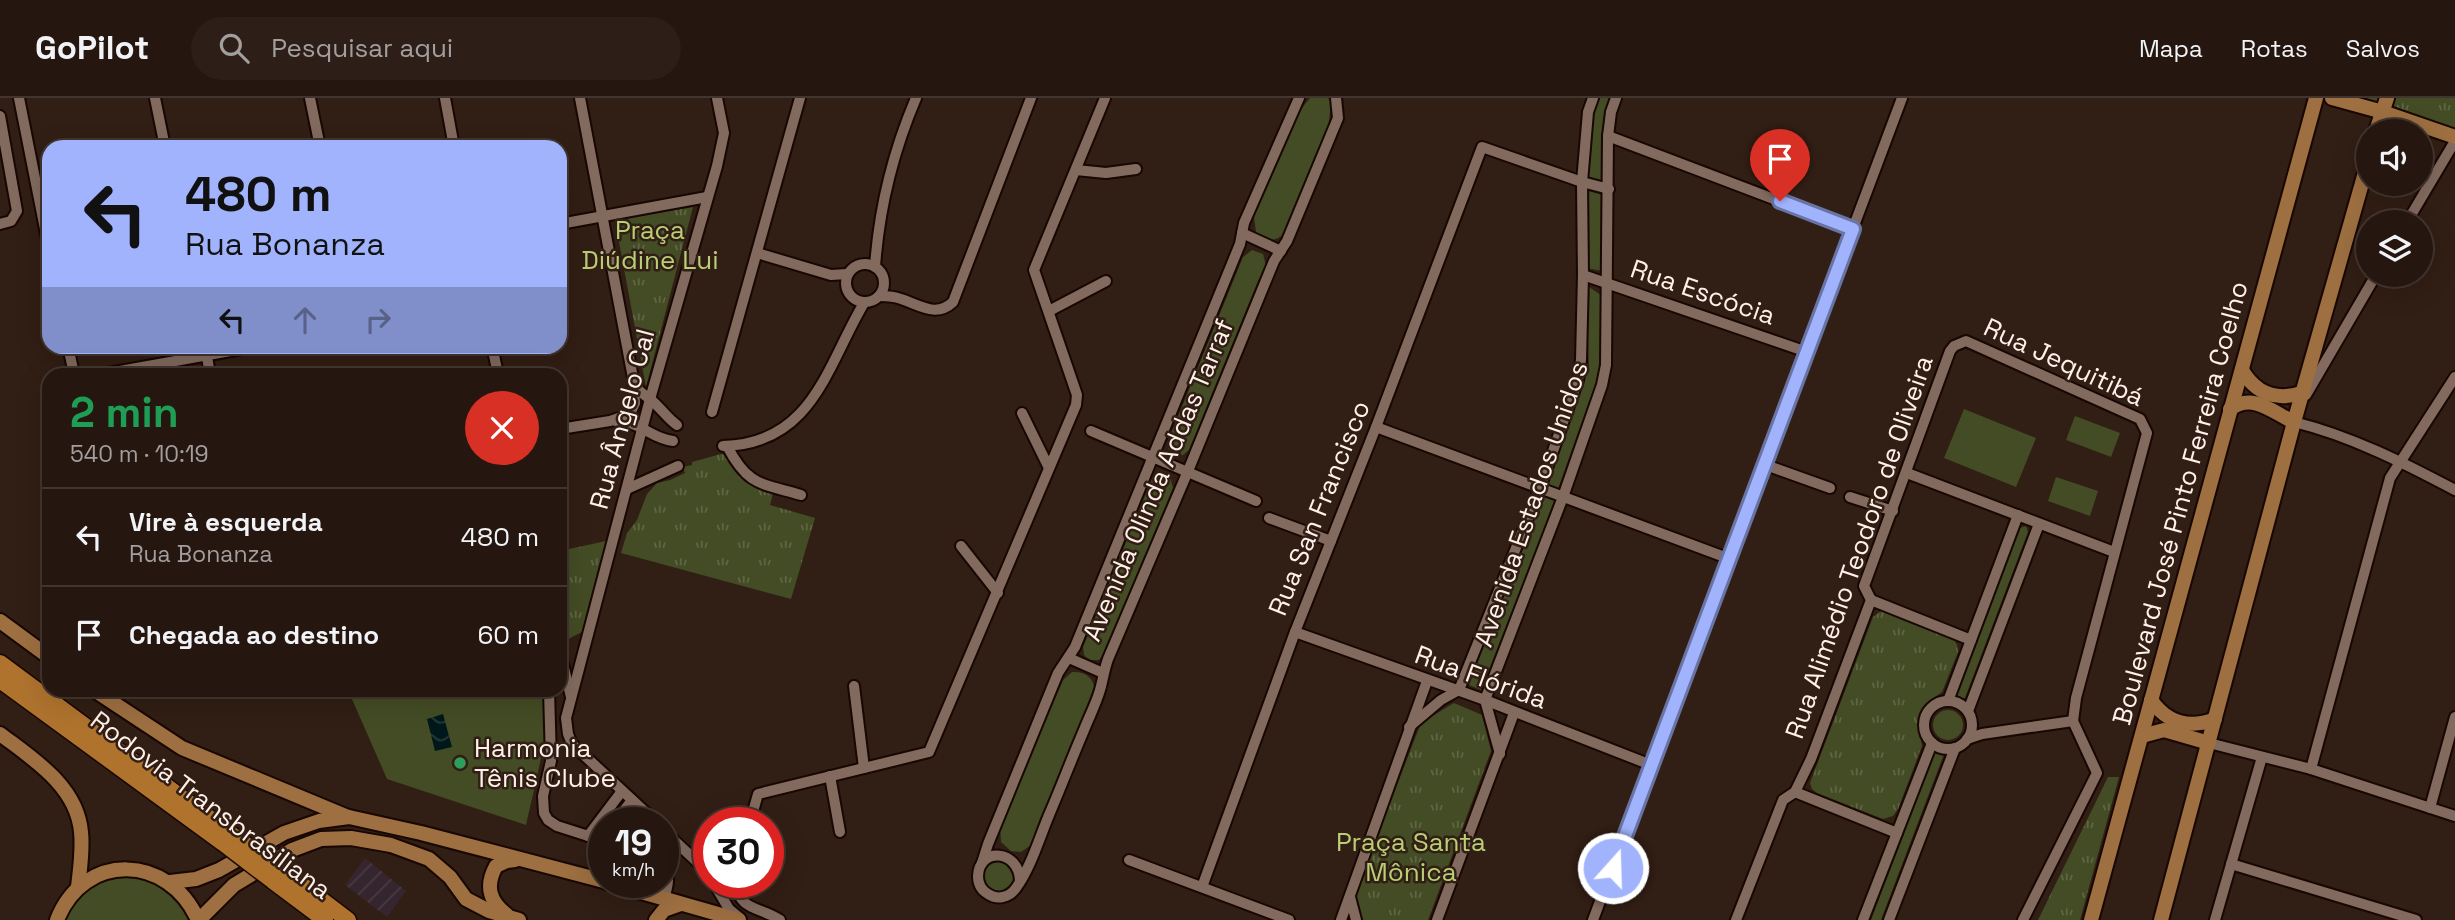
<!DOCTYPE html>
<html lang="pt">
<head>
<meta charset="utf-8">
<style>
  :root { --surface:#25160f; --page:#2d1f18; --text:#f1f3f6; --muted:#a39f9e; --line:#42352f }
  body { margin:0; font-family:"Space Grotesk",sans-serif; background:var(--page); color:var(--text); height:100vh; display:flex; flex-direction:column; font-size:26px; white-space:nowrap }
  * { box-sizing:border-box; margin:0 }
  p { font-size:23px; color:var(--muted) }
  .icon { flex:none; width:38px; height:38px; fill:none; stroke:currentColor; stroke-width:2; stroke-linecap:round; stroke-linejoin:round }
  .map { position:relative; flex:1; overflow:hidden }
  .details { position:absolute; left:42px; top:270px; width:525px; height:329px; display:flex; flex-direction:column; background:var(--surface); border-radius:21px; box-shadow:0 7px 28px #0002,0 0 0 2px var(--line) }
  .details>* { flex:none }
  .top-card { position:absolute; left:42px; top:42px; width:525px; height:214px; border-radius:21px; box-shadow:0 7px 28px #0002,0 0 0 2px var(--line); background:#a1b3fd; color:#111; overflow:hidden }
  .tools { position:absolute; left:2356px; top:21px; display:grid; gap:14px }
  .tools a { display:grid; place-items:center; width:77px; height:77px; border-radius:50%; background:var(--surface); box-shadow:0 7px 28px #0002,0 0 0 2px var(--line); font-size:35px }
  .speed { position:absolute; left:588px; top:709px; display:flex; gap:14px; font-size:35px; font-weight:700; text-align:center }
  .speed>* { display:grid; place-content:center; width:91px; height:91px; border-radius:50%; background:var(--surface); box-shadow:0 7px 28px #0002,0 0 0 2px var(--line); line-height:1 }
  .speed small { font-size:18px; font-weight:400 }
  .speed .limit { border:10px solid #d22; background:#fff; color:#111 }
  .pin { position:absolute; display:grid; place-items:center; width:60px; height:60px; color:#fff; margin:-72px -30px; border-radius:50% 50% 50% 0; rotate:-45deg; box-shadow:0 0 7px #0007 }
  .pin .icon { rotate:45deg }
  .me { position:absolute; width:77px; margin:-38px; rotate:20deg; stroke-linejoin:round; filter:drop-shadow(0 0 5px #0008) }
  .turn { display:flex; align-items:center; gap:24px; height:147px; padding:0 28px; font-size:32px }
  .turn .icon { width:91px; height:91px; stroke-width:2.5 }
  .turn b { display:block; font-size:49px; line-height:60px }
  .lanes { display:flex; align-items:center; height:66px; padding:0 28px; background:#0003; justify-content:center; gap:35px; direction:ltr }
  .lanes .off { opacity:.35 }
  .round { display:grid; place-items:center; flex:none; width:74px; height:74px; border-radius:37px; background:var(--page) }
  .head { display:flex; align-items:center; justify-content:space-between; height:119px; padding:0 28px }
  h1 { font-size:42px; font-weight:800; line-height:52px; color:#1e9e55 }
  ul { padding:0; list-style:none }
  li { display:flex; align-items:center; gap:21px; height:98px; padding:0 28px; border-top:2px solid var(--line) }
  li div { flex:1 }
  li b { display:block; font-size:26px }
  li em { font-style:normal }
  header { display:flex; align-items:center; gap:42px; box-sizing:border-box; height:98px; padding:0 35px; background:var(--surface); border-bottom:2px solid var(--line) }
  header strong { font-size:33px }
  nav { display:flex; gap:38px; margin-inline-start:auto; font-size:24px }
  .search { width:490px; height:63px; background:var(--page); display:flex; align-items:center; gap:18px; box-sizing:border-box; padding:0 24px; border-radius:38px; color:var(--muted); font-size:26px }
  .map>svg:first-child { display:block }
</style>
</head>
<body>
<header>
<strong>GoPilot</strong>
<div class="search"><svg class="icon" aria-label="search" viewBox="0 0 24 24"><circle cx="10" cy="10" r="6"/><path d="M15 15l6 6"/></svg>Pesquisar aqui</div>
<nav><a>Mapa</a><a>Rotas</a><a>Salvos</a></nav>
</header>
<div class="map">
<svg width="2455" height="822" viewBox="0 0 2455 822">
  <defs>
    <pattern id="industrial-furrows" width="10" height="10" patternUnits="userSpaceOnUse" patternTransform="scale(1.75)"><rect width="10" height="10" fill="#35252e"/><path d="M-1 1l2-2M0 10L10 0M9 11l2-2" fill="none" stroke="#493a42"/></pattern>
    <pattern id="park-tufts" width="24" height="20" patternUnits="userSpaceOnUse" patternTransform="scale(1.75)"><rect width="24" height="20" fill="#434c24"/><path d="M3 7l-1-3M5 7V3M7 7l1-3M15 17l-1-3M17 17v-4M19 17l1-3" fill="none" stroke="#5f6644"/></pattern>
    <pattern id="water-waves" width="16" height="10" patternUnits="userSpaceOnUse" patternTransform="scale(1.75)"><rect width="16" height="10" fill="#00181a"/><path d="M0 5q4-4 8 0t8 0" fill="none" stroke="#263a3b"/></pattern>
  </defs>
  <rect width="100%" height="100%" fill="#311e14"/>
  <polygon fill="url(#industrial-furrows)" points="365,760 406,793 387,819 345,787"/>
  <g fill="#434c24">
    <path d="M 1310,0 L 1328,0 L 1331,4 L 1328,32 L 1285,135 C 1276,144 1265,144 1256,134 L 1254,119 C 1269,82 1283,30 1310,0 Z"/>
    <polygon points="1597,0 1609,0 1602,42 1605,84 1586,83 1592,15"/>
    <polygon points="1586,92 1606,98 1603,173 1586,170"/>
    <polygon points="1252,152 1263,156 1266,168 1258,183 1189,352 1183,357 1175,357 1168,351 1168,343 1243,159"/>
    <polygon points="1586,187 1601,197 1600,274 1558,391 1545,388 1589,270"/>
    <polygon points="1964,311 2036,340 2016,389 1944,360"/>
    <polygon points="2075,318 2120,335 2111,359 2066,342"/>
    <polygon points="1160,376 1170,379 1173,390 1105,555 1099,562 1089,562 1084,557 1083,549 1152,381"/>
    <polygon points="2056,379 2098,393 2090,418 2048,403"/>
    <polygon points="1542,394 1558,400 1481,592 1469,587"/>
    <polygon points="2026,428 2028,434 1965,600 1959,601 1957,597 2020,430"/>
    <path d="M 1072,574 C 1087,573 1096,582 1094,596 L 1034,745 L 1021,754 L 1011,753 L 1001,744 L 1000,729 L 1063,582 Z"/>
    <path d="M 348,592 L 547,592 C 549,637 536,682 526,727 L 387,681 Z"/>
    <circle cx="1948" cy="627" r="15"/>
    <polygon points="1941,651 1944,656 1881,822 1871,822 1936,652"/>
    <circle cx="999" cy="779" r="16"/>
    <path d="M 126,778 C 155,780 176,796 188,822 L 64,822 C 78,796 95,781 126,778 Z"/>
  </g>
  <g fill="url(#park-tufts)">
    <polygon points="2345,0 2455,0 2455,33"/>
    <polygon points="693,109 646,289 615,122"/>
    <polygon points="721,356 726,357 747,385 773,395 770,407 815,420 791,501 621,455 627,435 637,422 647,396 657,385 670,382 685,375 683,369 692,367 692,364"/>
    <polygon points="606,443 582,534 564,543 560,524 560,453"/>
    <polygon points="1881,513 1953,540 1957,547 1958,554 1942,594 1929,603 1921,613 1918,625 1922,648 1898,711 1893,718 1883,721 1817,695 1812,691 1810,685 1873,519"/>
    <polygon points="1454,605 1482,617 1491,653 1428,822 1361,822 1354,798 1421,625"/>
    <polygon points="2108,679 2119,679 2080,822 2038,822"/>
  </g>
  <polygon fill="url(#water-waves)" points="443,616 452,649 435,653 427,621"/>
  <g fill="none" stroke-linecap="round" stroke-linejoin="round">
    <defs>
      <g id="minor">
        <polyline points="19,0 49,151"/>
        <polyline points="155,0 165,49"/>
        <polyline points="310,0 320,49"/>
        <polyline points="445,0 454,49"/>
        <polyline points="0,18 17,113 11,123 0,126"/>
        <polyline points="1608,38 1853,131"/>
        <polyline points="1076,72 1106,75 1136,71"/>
        <polyline points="2407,124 2455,43"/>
        <polyline points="560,126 707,99"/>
        <polyline points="1242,135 1281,153"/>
        <polyline points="757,155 831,177 847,176"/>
        <circle cx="865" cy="185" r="19"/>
        <path d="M 875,169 C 879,111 893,54 916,0"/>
        <polyline points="1583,177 1807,254"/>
        <path d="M 879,198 C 887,198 894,198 901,201 C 920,207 936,220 953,204 L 1031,0"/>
        <polyline points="1049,213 1106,183"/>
        <polyline points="68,248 74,276"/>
        <polyline points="205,248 210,276"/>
        <polyline points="492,248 498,276"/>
        <polyline points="103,276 259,248"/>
        <path d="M 635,286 C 639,295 644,296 651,302 C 661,310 667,320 677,327"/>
        <polyline points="2306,297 2376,177"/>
        <polyline points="712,314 800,0"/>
        <polyline points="1022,315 1049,370"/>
        <path d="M 616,323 C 642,324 650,340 673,343"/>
        <path d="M 2294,324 C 2351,338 2404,365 2455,392"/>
        <polyline points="1376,329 1730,461"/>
        <polyline points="560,331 610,323 630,316 635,305 633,280 580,0"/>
        <polyline points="1091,333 1256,403"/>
        <path d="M 723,348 C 813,346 827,267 864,205"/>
        <path d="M 727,348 C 748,388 760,385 801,397"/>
        <polyline points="1763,366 1830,390"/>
        <polyline points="1907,375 2114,454"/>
        <polyline points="627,391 678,368"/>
        <polyline points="1850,399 1893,413"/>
        <polyline points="1269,420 1331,443"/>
        <polyline points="961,448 998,495"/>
        <polyline points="1871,502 1971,542"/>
        <polyline points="1295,534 1485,602 1651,667"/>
        <polyline points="560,554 571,599"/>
        <polyline points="1069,560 1103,575"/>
        <polyline points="854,588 864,670"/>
        <polyline points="549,592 551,663 543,698 544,715 548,722 557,728 604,743"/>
        <polyline points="1948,603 2018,417"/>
        <circle cx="1948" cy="627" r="24"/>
        <polyline points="1968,613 2039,426"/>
        <polyline points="1409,629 1441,602 1459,592 1540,390 1578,282 1581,262 1583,177 1582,84 1588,14 1593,0"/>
        <polyline points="1967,641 1982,636 2073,623"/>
        <polyline points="2209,645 2311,671 2455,718"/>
        <polyline points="1500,656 1485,602 1563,399 1602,287 1606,267 1608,38 1611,14 1616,0"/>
        <polyline points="2311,671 2390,380 2455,279"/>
        <polyline points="830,678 840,734"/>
        <polyline points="1795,694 1897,735"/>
        <polyline points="2430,710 2455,619"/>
        <polyline points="615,724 632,702"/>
        <polyline points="656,724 572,646 568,636 566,620 650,301 717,68 724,35 717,0"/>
        <polyline points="750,724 758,696 929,654 1076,307 1077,297 1034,172 1105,0"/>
        <polyline points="663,732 709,775"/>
        <polyline points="588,738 622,693"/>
        <polyline points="1129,762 1289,822"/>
        <path d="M 663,765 C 671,777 668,788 664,801"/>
        <polyline points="982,765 988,746 1058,575 1075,549 1240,146 1244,125 1299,0"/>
        <polyline points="2231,766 2416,822"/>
        <path d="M 1020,783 C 1019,751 979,749 978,778 C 978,785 981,792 988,796 C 997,802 1009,800 1016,790 C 1031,769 1039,741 1049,717 C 1061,689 1072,660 1084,632 C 1089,619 1096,606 1100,592 C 1103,582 1104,572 1108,561 L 1188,373 L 1274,163 L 1287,143 L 1338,20 L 1336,0"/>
        <polyline points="713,784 729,811 740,820"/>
        <path d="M 735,784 C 740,814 759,808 780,822"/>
        <polyline points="1202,789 1295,534 1376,329 1482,49 1582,84 1609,91"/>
        <polyline points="643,794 660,784"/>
        <polyline points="1350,799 1356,822"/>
        <polyline points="1341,822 1427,583"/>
        <polyline points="1437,822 1514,615"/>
        <polyline points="1593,822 1902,0"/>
        <polyline points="1736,822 1783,702 1795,694 1811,661 1871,502 1864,488 1950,253 1954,248 1966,243 2140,321 2147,335 2076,600 2073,623 2097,675 2023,822"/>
        <polyline points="1863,822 1932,645"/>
        <polyline points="1889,822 1955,650"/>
        <polyline points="2215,822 2262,659"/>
      </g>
      <g id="major">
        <polyline points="2332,0 2383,14 2455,39"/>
        <polyline points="2376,33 2387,0"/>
        <path d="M 2242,272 C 2256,296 2277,304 2304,294"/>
        <path d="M 2230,311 C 2254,294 2273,315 2294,324"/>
        <polyline points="0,523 49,559"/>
        <polyline points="94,592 182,650 348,719"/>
        <path d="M 2151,602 C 2167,625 2190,631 2215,621"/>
        <path d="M 0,636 C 33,661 77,688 81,734 C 83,752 80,771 78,789"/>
        <polyline points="2142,638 2164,632 2209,645"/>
        <polyline points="170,784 196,781 219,772 284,735 319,723 349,719 421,735 604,783"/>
        <polyline points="606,784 739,822"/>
        <path d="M 507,817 C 489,803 485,788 496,768 L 507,763 L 515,762"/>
        <path d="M 57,822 C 84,753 169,756 198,822"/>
        <polyline points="199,822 234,787 292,752 321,741 351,740 391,747 429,761 450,779 466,801 489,813 519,822"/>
        <polyline points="656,822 664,812 681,806"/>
        <polyline points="2091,822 2316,0"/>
        <polyline points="2161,822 2294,324 2368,64"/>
      </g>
      <g id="highway">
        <polyline points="0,565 232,737"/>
        <polyline points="0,582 223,745"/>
        <polyline points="285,774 348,822"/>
        <polyline points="273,783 325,822"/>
      </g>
    </defs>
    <use href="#minor" stroke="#180702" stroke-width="14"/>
    <use href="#major" stroke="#180702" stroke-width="18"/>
    <use href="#highway" stroke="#180702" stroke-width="19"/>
    <use href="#minor" stroke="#826a5e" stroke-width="10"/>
    <use href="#major" stroke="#9d6f41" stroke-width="14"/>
    <use href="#highway" stroke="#af732e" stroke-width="16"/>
    <defs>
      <g id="highway-bridge">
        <polyline points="232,737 285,774"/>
        <polyline points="223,745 273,783"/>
      </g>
    </defs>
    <use href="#highway-bridge" stroke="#180702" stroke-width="19" stroke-linecap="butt"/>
    <use href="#highway-bridge" stroke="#af732e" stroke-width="16"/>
  </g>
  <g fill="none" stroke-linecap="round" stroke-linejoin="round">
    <defs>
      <polyline id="route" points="1613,770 1853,131 1780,103"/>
    </defs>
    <use href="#route" stroke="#6974a4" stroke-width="18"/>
    <use href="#route" stroke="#a1b3fd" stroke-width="12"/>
  </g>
  <circle fill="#2e9e5b" stroke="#311e14" stroke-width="2.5" cx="460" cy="665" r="7"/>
  <g text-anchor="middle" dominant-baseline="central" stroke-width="5" stroke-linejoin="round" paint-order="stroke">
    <g font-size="26" fill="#b9ce75" stroke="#311e14">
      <text x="650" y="132">Praça<tspan x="650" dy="30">Diúdine Lui</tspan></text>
      <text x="1411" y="744">Praça Santa<tspan x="1411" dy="30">Mônica</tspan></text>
    </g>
    <g font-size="26" fill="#fff1ea" stroke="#311e14">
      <text transform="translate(1703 194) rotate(19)">Rua Escócia</text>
      <text transform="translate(2064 264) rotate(25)">Rua Jequitibá</text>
      <text transform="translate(622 321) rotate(-75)">Rua Ângelo Cal</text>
      <text transform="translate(1158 382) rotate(-67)">Avenida Olinda Addas Tarraf</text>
      <text transform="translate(2180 405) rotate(-75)">Boulevard José Pinto Ferreira Coelho</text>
      <text transform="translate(1531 406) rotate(-71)">Avenida Estados Unidos</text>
      <text transform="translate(1319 410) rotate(-68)">Rua San Francisco</text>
      <text transform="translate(1859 449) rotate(-71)">Rua Alimédio Teodoro de Oliveira</text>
      <text transform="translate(1481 579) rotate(20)">Rua Flórida</text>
      <text transform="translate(211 707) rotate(37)">Rodovia Transbrasiliana</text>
    </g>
    <g font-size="26" fill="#fff1ea" stroke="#311e14" text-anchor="start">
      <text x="474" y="650">Harmonia<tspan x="474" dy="30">Tênis Clube</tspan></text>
    </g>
  </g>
</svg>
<div class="tools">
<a><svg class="icon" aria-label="sound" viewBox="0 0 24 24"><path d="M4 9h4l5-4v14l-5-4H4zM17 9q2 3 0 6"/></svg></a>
<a><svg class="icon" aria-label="layers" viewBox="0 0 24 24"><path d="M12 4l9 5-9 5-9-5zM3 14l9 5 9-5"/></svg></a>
</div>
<div class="speed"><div>19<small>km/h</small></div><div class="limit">30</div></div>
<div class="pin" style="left:1780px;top:103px;background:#d93025"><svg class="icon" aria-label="arrive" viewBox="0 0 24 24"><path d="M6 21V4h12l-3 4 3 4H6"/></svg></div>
<svg class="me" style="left:1613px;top:770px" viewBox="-20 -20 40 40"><circle r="17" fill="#a1b3fd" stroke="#fff" stroke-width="3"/><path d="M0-11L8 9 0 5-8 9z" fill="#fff"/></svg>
<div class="top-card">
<div class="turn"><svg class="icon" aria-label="left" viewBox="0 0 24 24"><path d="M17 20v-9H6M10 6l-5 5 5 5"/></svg><div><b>480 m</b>Rua Bonanza</div></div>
<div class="lanes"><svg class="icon" aria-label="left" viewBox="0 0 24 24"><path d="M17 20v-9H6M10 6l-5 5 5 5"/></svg><svg class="icon off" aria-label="ahead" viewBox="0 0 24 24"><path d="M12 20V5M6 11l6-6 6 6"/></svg><svg class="icon off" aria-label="right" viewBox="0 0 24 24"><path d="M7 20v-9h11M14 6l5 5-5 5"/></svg></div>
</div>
<section class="details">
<div class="head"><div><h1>2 min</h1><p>540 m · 10:19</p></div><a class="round" style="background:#d93025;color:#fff"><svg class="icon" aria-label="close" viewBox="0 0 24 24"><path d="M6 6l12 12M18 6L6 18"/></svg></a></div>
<ul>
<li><svg class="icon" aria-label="left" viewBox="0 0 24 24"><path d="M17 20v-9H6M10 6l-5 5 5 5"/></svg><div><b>Vire à esquerda</b><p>Rua Bonanza</p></div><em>480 m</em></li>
<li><svg class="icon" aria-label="arrive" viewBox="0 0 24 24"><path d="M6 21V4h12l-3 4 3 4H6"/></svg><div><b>Chegada ao destino</b></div><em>60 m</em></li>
</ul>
</section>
</div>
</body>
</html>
